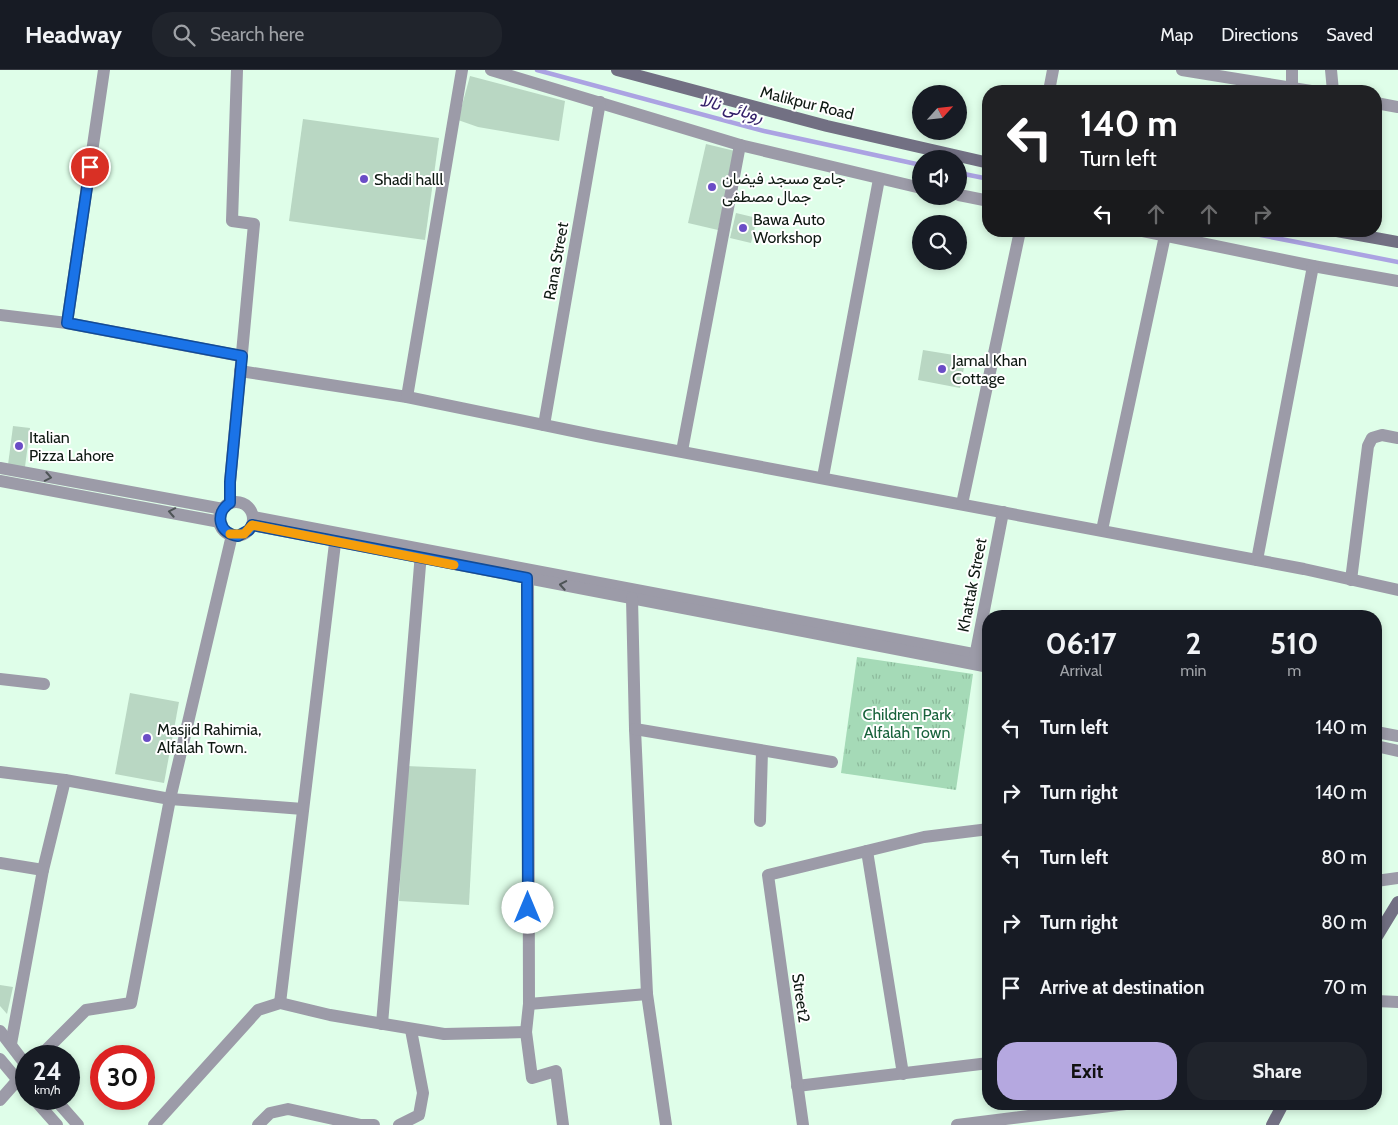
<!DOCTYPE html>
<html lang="en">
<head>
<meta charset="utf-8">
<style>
  :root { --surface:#171b24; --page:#20242c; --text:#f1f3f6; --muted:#9ea1a6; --line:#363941; --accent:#b5a8e0 }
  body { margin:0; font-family:Cabin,Vazirmatn,sans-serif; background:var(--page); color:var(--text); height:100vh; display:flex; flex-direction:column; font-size:19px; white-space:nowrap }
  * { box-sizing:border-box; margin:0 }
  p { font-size:16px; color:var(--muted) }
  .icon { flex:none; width:28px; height:28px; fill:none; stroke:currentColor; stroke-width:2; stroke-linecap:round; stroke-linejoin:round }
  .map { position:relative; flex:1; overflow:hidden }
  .details { position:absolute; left:982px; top:540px; width:400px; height:500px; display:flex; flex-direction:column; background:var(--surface); border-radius:20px; box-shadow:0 2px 8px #0003 }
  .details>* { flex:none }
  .top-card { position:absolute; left:982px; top:15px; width:400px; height:152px; border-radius:20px; box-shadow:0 2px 8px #0003; background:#202124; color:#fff; overflow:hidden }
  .needle { width:32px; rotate:63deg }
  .buttons { position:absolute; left:912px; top:15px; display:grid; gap:10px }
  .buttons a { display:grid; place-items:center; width:55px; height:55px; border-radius:50%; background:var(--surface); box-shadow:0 2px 8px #0003; font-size:25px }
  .speed { position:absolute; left:15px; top:975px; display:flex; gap:10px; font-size:25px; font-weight:700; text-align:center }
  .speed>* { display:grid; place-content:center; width:65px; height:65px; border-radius:50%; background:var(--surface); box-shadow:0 2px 8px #0003; line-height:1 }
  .speed small { font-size:12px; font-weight:400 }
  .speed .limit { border:8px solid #d22; background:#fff; color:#111 }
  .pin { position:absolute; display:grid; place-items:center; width:42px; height:42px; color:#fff; margin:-21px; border:2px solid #fff; border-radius:50%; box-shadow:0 1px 5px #0007 }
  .me { position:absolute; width:55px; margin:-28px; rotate:0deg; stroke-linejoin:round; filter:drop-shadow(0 0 4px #0008) }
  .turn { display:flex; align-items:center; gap:18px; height:105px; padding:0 15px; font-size:22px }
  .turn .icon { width:65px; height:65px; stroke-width:2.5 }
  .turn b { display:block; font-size:35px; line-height:42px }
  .lanes { display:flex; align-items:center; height:48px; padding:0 15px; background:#0003; justify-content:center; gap:25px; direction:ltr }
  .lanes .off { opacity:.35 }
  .eta { display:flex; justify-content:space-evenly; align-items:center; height:85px; text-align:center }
  .eta b { font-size:30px; font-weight:700; line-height:35px }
  .cta { display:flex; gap:10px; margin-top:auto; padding:10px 15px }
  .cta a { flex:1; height:58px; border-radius:20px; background:var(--accent); color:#111; font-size:20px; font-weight:700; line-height:58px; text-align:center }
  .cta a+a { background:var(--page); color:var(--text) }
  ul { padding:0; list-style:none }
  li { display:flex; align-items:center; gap:15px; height:65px; padding:0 15px }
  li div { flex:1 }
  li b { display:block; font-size:19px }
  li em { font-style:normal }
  header { display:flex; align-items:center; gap:30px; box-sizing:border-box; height:70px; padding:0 25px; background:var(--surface); border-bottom:1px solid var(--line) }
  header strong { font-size:24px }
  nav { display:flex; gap:28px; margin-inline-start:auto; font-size:18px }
  .search { width:350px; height:45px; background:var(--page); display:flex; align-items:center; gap:12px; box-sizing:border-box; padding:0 18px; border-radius:20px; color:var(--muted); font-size:19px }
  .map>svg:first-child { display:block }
</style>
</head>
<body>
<header>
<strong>Headway</strong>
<div class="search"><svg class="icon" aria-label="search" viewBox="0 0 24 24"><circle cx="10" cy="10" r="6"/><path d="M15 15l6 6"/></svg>Search here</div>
<nav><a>Map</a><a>Directions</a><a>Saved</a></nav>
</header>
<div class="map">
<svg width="1398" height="1055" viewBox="0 0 1398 1055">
  <defs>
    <pattern id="grass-tufts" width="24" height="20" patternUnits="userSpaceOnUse" patternTransform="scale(1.25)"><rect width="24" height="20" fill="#a5dab7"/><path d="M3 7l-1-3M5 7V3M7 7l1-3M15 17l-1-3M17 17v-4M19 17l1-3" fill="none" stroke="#8dba9c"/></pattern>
  </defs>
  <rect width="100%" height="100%" fill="#dffee9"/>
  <polygon fill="url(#grass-tufts)" points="857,587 973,604 956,720 841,703"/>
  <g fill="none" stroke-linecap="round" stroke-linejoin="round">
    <g stroke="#aba3e2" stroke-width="4.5">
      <polyline points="537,0 764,61 921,95"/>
      <polyline points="959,103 989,109"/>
      <polyline points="1240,161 1398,192"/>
    </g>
  </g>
  <g fill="#b9d7c3">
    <polygon points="470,6 565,31 559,71 478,57 458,50"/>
    <polygon points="303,49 439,68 425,170 289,151"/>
    <polygon points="706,74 735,81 718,160 688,153"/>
    <polygon points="736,143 757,148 751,173 730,168"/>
    <polygon points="923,280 966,287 960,318 918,310"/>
    <polygon points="13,356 30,358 25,397 8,395"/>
    <polygon points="130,623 179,632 164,713 115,704"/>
    <polygon points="406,696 476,699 469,835 399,831"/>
    <polygon points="0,915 13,917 7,944 0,936"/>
  </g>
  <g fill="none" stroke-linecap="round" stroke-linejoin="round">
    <g stroke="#9c9ba8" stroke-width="12">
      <polyline points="491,0 740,75 921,118"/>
      <polyline points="1182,0 1311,21"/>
      <polyline points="1292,0 1292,18"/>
      <polyline points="1331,0 1333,21"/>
      <polyline points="1049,21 1053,0"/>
      <polyline points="1376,33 1398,37"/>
      <polyline points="959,125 989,131"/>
      <polyline points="1143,161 1313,196 1398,211"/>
      <polyline points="0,245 67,253 241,286"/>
      <polyline points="67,253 104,0"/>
      <polyline points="240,301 407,327 597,366 1304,499 1398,520"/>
      <polyline points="407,327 462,0"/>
      <polyline points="544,355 600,32"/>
      <polyline points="682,381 740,75"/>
      <polyline points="0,398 223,439"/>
      <polyline points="823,407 879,109"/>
      <polyline points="0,411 220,452"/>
      <circle cx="236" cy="449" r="17"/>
      <polyline points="230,433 230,412 254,154 232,151 237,0"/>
      <polyline points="962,434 1020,161"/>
      <polyline points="253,447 989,587"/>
      <polyline points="252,455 989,597"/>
      <polyline points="1102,460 1166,161"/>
      <polyline points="1257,490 1313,196"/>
      <polyline points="528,500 529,934 526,962 532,1008 556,1001 563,1055"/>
      <polyline points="1351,510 1368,376 1372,368 1382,365 1398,368"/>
      <polyline points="632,528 635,659 647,924 666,1055"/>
      <polyline points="974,592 1003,442"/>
      <polyline points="0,609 44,614"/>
      <polyline points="635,659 832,692"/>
      <polyline points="1376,662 1398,666"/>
      <polyline points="1376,676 1398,681"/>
      <polyline points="0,702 65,710 170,729 303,739"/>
      <polyline points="760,751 762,681"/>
      <polyline points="867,781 903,1004"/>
      <polyline points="0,793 43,800"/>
      <polyline points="1376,811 1398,808"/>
      <polyline points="1376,931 1398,932"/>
      <polyline points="280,933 336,465"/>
      <polyline points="529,934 647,924"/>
      <polyline points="382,954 421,483"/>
      <polyline points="0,961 26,995"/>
      <polyline points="11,974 43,800 65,710"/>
      <polyline points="40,986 86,940 131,933 170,729 232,465"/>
      <polyline points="0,989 26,1020"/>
      <polyline points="797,1016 989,993"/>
      <polyline points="34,1029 57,1055"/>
      <polyline points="55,1029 78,1055"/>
      <polyline points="0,1030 23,1004"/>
      <polyline points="154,1055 258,940 280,933 330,945 444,964 526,962"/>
      <polyline points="258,1055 270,1043 288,1039 361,1055 374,1055"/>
      <polyline points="399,1055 419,1045 423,1023 411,960"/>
      <polyline points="803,1055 768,805 924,767 989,759"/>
      <polyline points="957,1055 1126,1034"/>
    </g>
    <g stroke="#727083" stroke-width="12">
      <polyline points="617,0 827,56 989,93"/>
      <polyline points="1337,161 1398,172"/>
      <polyline points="1376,868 1398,832"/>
      <polyline points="1272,1055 1283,1034"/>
    </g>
  </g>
  <defs><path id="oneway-chevron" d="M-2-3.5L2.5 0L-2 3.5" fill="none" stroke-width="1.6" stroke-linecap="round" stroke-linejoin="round" transform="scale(1.25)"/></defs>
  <g stroke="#4e5456">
    <use href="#oneway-chevron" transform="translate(48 407) rotate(11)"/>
    <use href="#oneway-chevron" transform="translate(172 442) rotate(-169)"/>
    <use href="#oneway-chevron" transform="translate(563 515) rotate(-170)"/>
  </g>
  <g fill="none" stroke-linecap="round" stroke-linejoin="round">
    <defs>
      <path id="route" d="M 90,97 L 67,253 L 242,286 L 230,412 L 230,433 C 214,443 219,464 238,466 L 249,460 L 252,455 L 527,508 L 528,838"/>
    </defs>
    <use href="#route" stroke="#114b97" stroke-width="12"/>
    <use href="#route" stroke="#1a73e8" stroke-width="9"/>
    <polyline stroke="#f59e0b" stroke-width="9" points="230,464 244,464 252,455 454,495"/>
  </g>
  <g fill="#6b4dc6" stroke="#fff" stroke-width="2">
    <circle cx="364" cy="109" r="5"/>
    <circle cx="712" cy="117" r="5"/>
    <circle cx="743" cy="158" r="5"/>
    <circle cx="942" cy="299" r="5"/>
    <circle cx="19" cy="376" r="5"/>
    <circle cx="147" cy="668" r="5"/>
  </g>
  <g text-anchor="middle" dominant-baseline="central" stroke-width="4" stroke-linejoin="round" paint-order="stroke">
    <g font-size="16" fill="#0e1912" stroke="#fff">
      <text transform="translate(807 33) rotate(14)">Malikpur Road</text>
      <text transform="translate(556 191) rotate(-80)">Rana Street</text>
      <text transform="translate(972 515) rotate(-79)">Khattak Street</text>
      <text transform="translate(801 928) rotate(82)">Street2</text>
    </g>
    <g font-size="16" fill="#0e1912" stroke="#fff" text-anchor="start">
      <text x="722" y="108">جامع مسجد فیضان<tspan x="722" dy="18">جمال مصطفی</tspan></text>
      <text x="374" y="109">Shadi halll</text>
      <text x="753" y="149">Bawa Auto<tspan x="753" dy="18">Workshop</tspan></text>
      <text x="952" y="290">Jamal Khan<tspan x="952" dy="18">Cottage</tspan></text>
      <text x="29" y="367">Italian<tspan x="29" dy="18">Pizza Lahore</tspan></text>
      <text x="157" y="659">Masjid Rahimia,<tspan x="157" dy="18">Alfalah Town.</tspan></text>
    </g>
    <g font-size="16" fill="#19633c" stroke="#fff">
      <text x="907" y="644">Children Park<tspan x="907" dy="18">Alfalah Town</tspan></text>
    </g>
    <g font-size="18" font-style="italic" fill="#34216a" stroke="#fff">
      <text transform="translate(732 38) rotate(15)">روہائی نالا</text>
    </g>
  </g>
</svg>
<div class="buttons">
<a><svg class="needle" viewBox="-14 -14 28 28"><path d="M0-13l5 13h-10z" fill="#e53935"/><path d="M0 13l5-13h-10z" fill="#9ea1a6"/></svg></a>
<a><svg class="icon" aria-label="sound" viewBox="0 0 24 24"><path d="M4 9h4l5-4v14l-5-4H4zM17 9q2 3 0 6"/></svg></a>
<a><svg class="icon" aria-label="search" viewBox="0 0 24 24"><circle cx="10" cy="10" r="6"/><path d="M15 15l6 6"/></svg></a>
</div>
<div class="speed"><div>24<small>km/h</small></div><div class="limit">30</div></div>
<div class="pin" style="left:90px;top:97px;background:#d93025"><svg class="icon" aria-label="arrive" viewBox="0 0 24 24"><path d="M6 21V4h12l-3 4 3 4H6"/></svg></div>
<svg class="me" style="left:528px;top:838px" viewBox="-20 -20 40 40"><circle r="19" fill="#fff"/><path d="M0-13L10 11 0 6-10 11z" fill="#1a73e8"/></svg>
<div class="top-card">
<div class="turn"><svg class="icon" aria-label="left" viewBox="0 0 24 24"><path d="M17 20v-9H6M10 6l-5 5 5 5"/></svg><div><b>140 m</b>Turn left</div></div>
<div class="lanes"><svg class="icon" aria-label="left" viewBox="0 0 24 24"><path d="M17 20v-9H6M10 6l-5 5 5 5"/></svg><svg class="icon off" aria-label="ahead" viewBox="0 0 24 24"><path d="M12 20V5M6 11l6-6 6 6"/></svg><svg class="icon off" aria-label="ahead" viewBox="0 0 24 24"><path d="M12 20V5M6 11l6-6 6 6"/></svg><svg class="icon off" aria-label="right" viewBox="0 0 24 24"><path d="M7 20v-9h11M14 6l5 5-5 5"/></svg></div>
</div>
<section class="details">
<div class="eta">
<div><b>06:17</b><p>Arrival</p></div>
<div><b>2</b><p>min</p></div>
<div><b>510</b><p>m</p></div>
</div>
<ul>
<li><svg class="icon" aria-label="left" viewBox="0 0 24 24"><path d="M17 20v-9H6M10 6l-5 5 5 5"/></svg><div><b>Turn left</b></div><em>140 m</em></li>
<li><svg class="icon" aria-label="right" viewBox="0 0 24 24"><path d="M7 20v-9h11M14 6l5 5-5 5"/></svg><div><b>Turn right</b></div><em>140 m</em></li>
<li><svg class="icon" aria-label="left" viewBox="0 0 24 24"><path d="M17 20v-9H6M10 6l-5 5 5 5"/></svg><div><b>Turn left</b></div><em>80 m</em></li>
<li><svg class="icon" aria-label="right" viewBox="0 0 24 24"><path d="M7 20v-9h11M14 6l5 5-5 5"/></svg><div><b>Turn right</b></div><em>80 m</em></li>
<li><svg class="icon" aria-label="arrive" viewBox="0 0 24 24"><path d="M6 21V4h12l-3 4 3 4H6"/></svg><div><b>Arrive at destination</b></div><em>70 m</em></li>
</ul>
<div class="cta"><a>Exit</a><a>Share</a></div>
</section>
</div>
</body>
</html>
